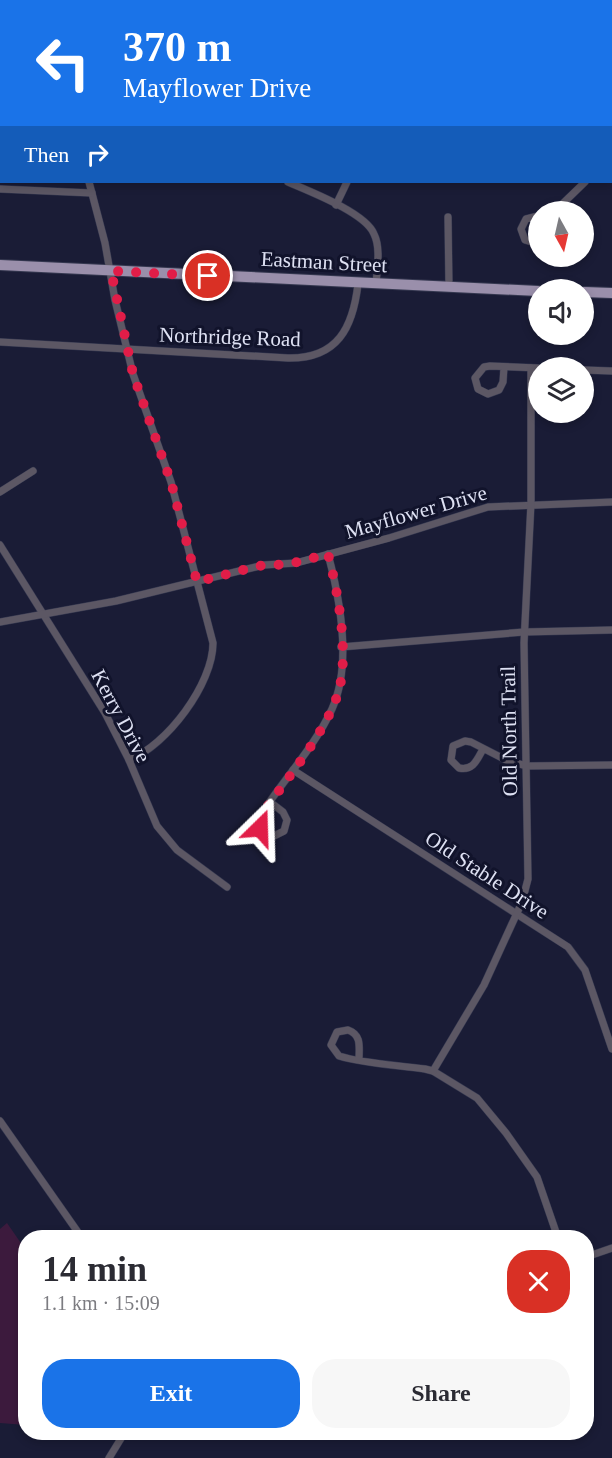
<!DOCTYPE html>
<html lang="en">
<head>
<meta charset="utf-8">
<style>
  :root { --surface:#fff; --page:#f7f7f7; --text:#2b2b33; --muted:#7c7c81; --accent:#1a73e8 }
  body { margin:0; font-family:Georgia,serif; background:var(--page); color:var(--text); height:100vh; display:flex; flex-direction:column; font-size:22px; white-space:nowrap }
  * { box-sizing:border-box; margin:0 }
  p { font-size:20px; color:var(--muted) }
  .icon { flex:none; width:33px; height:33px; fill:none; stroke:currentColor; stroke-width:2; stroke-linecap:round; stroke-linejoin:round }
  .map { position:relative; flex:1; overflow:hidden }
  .details { position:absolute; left:18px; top:1230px; width:576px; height:210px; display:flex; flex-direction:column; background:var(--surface); border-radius:24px; box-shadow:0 3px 9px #0003 }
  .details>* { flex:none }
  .hud { position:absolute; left:0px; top:0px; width:612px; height:183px; box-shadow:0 3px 9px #0003; background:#1a73e8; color:#fff; overflow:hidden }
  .needle { width:39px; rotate:172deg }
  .buttons { position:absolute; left:528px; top:201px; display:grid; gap:12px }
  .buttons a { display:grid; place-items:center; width:66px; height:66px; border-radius:50%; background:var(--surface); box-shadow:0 3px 9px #0003; font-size:30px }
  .pin { position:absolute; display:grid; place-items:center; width:51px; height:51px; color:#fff; margin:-26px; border:3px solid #fff; border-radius:50%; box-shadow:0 2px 6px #0007 }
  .me { position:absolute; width:66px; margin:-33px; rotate:22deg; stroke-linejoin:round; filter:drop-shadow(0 0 4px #0008) }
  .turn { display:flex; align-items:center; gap:21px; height:126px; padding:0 24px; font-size:27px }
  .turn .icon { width:78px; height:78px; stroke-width:2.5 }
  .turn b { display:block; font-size:42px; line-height:51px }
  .then { display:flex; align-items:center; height:57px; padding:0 24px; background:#0003; gap:12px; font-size:22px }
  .round { display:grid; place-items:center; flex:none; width:63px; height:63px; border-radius:24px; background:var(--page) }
  .head { display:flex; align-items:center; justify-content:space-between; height:102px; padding:0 24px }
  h1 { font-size:36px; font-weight:600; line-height:45px }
  .action { display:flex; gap:12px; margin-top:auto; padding:12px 24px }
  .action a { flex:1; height:69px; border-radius:24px; background:var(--accent); color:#fff; font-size:24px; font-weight:600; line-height:69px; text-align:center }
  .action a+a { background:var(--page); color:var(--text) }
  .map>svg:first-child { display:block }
</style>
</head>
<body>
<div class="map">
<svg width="612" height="1458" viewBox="0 0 612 1458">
  <rect width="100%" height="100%" fill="#1a1c36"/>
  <polygon fill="#3c1a3d" points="7,1223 25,1249 25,1425 0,1423 0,1229"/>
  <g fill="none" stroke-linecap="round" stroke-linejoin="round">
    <defs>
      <g id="street">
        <polyline points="80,0 83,2"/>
        <polyline points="590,0 591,2"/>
        <polyline points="475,2 477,0"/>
        <polyline points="610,108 612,111"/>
        <polyline points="610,157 612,156"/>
        <path d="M 89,182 L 105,243 L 115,300 L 133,374 L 171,482 L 213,643 C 213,684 167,745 129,760"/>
        <path d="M 288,182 C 309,191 366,213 374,234 C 381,248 377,269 376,284"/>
        <polyline points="0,189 92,193"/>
        <polyline points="336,205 347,182"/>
        <polyline points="554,212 585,182"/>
        <polyline points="538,216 526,219 521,229 525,240 538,244"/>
        <polyline points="448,217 449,287"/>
        <path d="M 0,342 L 288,358 C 338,359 353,327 358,284"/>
        <polyline points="504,367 503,382 499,390 488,394 478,389 475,378 484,367 490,366 538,368"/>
        <polyline points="584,370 612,371"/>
        <polyline points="0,492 33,471"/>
        <polyline points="0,545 105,713 129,760 157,826 177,850 227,887"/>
        <polyline points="0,622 116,601 264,565 296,563 389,538 488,507 612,502"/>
        <polyline points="341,647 524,632 612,630"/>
        <path d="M 483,749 C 477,760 473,771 459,768 L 451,760 L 453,746 L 465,741 L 471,742 L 508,761 L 527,766 L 612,765"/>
        <polyline points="293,770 568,947 585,970 612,1049"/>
        <path d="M 270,802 L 283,812 L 287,820 L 284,831 L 274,836 L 261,830 L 260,816 C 283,780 314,748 332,709 C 352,665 340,599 328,554"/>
        <path d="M 359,1060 C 359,1047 362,1035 348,1030 L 337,1032 L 331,1045 L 339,1056 C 366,1064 397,1065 425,1069 L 433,1071 L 477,1098 L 506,1133 L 537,1177 L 558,1238"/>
        <polyline points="433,1071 484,985 522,902 528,879 524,643 531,503 531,368"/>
        <polyline points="0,1121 82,1238"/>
        <polyline points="586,1257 612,1248"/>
        <polyline points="109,1458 125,1432"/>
      </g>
      <g id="primary">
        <polyline points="0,265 538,291"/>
        <polyline points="584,292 612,293"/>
      </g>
    </defs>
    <use href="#street" stroke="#353850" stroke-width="8"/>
    <use href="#primary" stroke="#353850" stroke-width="12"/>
    <use href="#street" stroke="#5c5764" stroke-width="7"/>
    <use href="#primary" stroke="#9a8fab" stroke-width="10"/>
  </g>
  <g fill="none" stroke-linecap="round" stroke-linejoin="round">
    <path stroke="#e11d48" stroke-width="10" stroke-dasharray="0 18" d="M 208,276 L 111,271 L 133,374 L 171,482 L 197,582 L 258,566 L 290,564 L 328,554 C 338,592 349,652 339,690 C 328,730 286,780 262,814 L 260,828"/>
  </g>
  <g text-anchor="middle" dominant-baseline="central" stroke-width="6" stroke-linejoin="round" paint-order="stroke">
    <g font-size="21" fill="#dee1f3" stroke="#11132b">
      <text transform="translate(324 262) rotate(3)">Eastman Street</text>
      <text transform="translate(230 337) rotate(2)">Northridge Road</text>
      <text transform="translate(416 512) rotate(-16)">Mayflower Drive</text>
      <text transform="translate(121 716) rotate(62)">Kerry Drive</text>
      <text transform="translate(509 731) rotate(-91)">Old North Trail</text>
      <text transform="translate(487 875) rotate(33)">Old Stable Drive</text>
    </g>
  </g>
</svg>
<div class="buttons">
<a><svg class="needle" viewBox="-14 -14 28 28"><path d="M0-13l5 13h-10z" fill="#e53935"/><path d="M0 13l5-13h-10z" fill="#7c7c81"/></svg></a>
<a><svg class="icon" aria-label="sound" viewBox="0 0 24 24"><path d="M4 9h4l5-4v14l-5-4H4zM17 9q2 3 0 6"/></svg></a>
<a><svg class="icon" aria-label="layers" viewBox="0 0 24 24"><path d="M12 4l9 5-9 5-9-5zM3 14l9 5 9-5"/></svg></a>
</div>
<div class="pin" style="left:208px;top:276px;background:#d93025"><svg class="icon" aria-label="arrive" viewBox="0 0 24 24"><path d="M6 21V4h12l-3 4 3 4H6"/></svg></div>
<svg class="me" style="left:260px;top:828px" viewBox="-20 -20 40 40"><path d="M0-17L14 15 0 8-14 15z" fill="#e11d48" stroke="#fff" stroke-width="4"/></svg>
<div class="hud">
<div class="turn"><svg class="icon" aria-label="left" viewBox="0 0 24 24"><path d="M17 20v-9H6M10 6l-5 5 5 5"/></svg><div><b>370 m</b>Mayflower Drive</div></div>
<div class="then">Then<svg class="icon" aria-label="right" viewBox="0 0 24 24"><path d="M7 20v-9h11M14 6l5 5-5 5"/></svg></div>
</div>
<section class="details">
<div class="head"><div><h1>14 min</h1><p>1.1 km · 15:09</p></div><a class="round" style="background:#d93025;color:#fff"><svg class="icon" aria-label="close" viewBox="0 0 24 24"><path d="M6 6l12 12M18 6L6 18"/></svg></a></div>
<div class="action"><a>Exit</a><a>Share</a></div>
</section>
</div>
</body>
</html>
